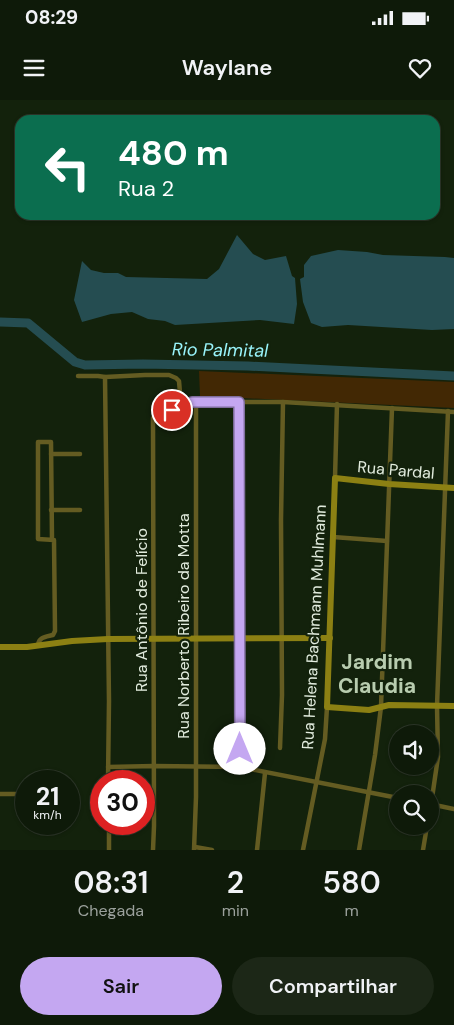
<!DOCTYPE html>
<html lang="pt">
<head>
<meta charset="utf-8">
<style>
  :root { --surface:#0e1a09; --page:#1c2717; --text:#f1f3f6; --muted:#9ba19c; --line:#2e382a; --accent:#c4a7f1 }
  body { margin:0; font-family:"DM Sans",sans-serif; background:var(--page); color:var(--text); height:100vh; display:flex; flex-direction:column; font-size:19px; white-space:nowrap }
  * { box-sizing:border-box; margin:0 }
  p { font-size:16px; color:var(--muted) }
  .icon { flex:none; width:28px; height:28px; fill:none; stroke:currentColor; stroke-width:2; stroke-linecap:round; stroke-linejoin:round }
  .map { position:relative; height:750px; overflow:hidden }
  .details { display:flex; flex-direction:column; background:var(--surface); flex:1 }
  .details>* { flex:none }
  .guide { position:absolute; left:15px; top:15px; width:425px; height:105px; border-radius:15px; box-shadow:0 1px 4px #0004,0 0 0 1px var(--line); background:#0b6e4f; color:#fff; overflow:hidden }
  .fabs { position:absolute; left:389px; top:625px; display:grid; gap:10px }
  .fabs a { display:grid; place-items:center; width:50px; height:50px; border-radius:50%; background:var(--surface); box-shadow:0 1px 4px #0004,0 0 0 1px var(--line); font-size:25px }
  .speed { position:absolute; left:15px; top:670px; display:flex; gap:10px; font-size:25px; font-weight:700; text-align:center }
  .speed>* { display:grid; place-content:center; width:65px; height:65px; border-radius:50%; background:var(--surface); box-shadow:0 1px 4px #0004,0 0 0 1px var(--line); line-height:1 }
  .speed small { font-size:12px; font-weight:400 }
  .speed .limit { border:8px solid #d22; background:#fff; color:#111 }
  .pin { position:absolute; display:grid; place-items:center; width:42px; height:42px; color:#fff; margin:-21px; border:2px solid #fff; border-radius:50%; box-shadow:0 1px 5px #0007 }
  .me { position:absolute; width:55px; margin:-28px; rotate:0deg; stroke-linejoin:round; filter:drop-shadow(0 0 4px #0008) }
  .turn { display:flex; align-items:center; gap:18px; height:105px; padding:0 20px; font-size:22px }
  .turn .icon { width:65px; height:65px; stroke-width:2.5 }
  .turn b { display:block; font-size:35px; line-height:42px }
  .eta { display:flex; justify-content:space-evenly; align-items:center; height:85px; text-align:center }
  .eta b { font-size:30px; font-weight:600; line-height:35px }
  .button { display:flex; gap:10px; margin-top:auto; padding:10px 20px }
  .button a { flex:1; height:58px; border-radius:30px; background:var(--accent); color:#111; font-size:20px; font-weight:600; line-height:58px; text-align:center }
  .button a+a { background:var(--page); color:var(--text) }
  .status { display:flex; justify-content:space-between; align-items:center; height:35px; padding:0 25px; background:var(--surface); direction:ltr }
  .status svg { height:14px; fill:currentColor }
  header { display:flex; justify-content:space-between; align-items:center; height:65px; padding:0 20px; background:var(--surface); font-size:22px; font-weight:600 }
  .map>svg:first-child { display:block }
</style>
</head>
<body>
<div class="status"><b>08:29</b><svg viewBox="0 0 49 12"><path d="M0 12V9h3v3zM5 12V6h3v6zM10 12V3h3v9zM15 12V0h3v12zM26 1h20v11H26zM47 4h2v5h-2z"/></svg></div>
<header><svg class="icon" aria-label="menu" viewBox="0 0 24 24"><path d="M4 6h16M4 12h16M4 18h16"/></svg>Waylane<svg class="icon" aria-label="heart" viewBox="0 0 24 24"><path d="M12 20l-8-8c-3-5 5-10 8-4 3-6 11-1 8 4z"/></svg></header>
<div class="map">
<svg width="454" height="750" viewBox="0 0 454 750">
  <rect width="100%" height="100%" fill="#13220c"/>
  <polygon fill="#422804" points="199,271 454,282 454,308 200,296"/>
  <g fill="#254d51">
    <polygon points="237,135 253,154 265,160 286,156 292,176 295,178 297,204 294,224 260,220 175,225 165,221 148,219 132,212 111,214 82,222 74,200 82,161 91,170 104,173 118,173 126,177 207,179 219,169"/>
    <polygon points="338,150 367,152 383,155 445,157 454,158 454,229 432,230 348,225 322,227 311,223 303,202 300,179 304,177 304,165 311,156"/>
  </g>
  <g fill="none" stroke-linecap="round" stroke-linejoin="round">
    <polyline stroke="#254d51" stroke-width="9" points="0,222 28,223 75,262 85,265 143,264 248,266 454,276"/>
    <g stroke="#645c22" stroke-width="4.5">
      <polyline points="78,276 98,276 105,277 145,275 169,275 176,278 179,281 180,293 181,296 192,302"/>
      <polyline points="105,277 109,601 108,681"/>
      <polyline points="239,302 240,667"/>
      <polyline points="51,354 80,354"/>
      <polyline points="335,378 337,304"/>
      <polyline points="51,410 80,410"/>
      <polyline points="333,437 387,441"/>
      <path d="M 38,545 C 39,537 45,537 53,535 L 55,531 L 54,440 L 38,439 L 38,342 L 51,342 L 52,439"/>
      <polyline points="280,648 282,595 281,420 283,302"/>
      <polyline points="108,667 154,666 240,667 398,698"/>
      <polyline points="0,694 26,694"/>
      <polyline points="430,704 454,709"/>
      <polyline points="430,712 438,657 437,606 448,311"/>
      <polyline points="109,724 109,750"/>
      <polyline points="195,747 212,750"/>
      <polyline points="153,750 154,726 153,318 156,313 173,310 192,302 283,302 454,312"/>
      <polyline points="194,750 196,697 196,302"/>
      <polyline points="257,750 265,673"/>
      <polyline points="303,750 325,639 327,607"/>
      <polyline points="359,750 375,655 381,607 392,308"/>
      <polyline points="423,750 427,726"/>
    </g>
    <g stroke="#8c8013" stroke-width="6">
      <polyline points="454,388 389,384 335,378 327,607 369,610 389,605 454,606"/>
      <polyline points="0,547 27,547 72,541 108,539 330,538"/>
    </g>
  </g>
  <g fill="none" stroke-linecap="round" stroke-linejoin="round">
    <defs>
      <polyline id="route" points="172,310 192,302 239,302 240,649"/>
    </defs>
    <use href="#route" stroke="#7f6d9d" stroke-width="12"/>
    <use href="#route" stroke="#c4a7f1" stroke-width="9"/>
  </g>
  <g text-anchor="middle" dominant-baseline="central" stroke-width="4.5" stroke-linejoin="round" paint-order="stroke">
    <g font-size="16" fill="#e2ecde" stroke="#13220c">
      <text transform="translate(396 370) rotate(5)">Rua Pardal</text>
      <text transform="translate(141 510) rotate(-90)">Rua Antônio de Felício</text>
      <text transform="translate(183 526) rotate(-90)">Rua Norberto Ribeiro da Motta</text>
      <text transform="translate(314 527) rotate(-87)">Rua Helena Bachmann Muhlmann</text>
    </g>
    <g font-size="18" font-style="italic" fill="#99f4fb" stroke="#13220c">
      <text transform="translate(220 250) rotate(1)">Rio Palmital</text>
    </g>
    <g font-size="21" font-weight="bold" fill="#b8ccaf" stroke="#13220c">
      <text x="377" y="562">Jardim<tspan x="377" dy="24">Claudia</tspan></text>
    </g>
  </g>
</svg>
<div class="fabs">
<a><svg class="icon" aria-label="sound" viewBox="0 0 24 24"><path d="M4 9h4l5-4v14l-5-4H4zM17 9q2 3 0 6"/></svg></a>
<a><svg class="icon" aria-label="search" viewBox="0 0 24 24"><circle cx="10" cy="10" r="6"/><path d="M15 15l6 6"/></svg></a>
</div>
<div class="speed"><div>21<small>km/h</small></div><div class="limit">30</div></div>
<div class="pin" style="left:172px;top:310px;background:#d93025"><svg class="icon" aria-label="arrive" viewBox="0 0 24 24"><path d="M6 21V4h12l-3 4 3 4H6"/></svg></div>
<svg class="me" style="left:240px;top:649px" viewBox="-20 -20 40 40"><circle r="19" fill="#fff"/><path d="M0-13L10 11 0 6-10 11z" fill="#c4a7f1"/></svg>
<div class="guide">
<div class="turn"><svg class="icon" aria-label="left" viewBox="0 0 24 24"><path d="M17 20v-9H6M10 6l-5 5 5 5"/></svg><div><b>480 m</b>Rua 2</div></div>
</div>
</div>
<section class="details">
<div class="eta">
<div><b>08:31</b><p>Chegada</p></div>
<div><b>2</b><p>min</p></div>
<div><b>580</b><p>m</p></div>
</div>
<div class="button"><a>Sair</a><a>Compartilhar</a></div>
</section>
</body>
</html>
